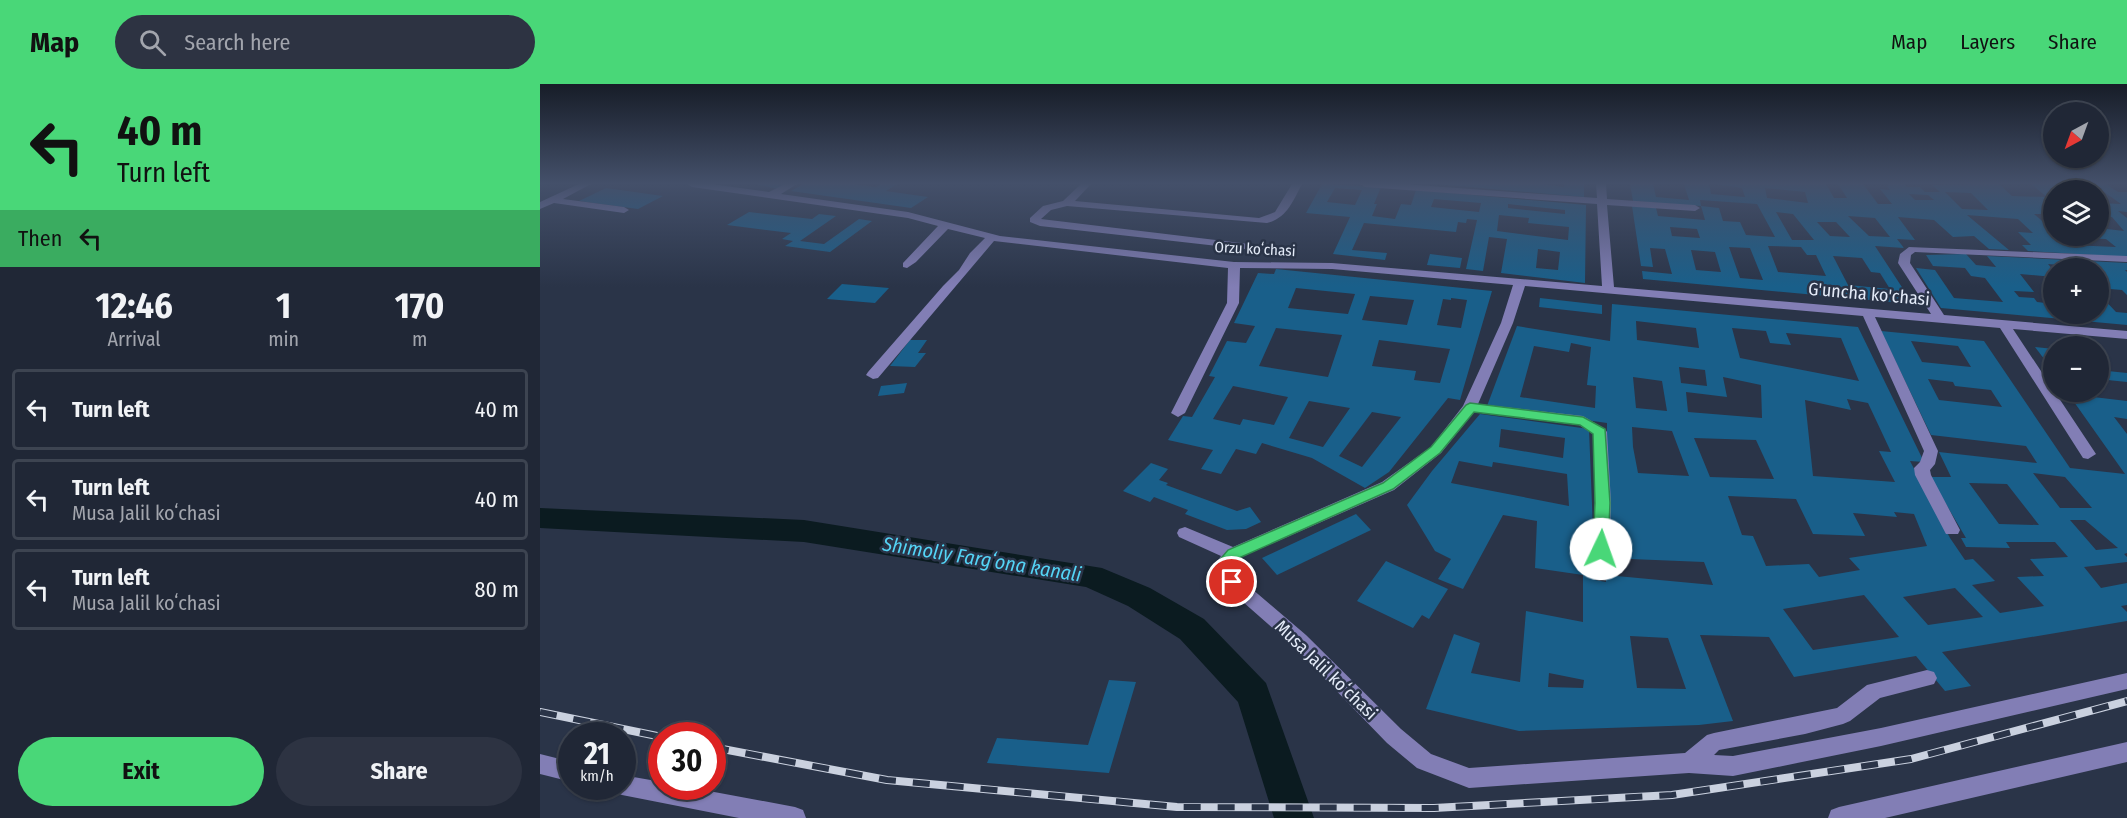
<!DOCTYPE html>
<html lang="en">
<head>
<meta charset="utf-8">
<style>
  :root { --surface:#202736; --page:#2d3342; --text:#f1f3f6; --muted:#a2a5ad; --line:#3d4451; --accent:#49d778 }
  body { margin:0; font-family:"Fira Sans Condensed",sans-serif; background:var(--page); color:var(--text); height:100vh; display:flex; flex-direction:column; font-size:22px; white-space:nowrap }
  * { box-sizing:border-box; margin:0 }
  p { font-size:20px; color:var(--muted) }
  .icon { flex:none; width:33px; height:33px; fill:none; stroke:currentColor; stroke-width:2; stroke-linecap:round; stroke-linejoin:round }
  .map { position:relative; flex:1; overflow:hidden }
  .side { display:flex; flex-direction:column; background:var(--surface); width:540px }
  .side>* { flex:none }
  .guide { background:#49d778; color:#111; overflow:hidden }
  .needle { width:39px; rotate:221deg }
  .controls { position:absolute; left:1503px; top:18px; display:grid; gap:12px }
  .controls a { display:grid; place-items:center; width:66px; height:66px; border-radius:50%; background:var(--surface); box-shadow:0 2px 4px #0004,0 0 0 2px var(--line); font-size:30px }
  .speed { position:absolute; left:18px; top:638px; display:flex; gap:12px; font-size:30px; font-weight:700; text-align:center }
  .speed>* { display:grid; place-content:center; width:78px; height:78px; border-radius:50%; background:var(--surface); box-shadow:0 2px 4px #0004,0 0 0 2px var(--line); line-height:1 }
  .speed small { font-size:15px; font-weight:400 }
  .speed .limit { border:9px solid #d22; background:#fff; color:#111 }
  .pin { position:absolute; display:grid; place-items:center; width:51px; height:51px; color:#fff; margin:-26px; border:3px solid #fff; border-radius:50%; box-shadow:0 2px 6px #0007 }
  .me { position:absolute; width:66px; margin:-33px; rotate:3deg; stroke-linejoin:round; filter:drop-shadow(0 0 4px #0008) }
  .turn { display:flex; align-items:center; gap:21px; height:126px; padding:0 18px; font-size:27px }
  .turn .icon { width:78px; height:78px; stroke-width:2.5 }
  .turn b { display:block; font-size:42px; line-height:51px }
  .then { display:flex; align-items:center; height:57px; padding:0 18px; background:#0003; gap:12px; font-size:22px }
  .eta { display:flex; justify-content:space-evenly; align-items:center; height:102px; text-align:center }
  .eta b { font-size:36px; font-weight:700; line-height:42px }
  .cta { display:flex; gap:12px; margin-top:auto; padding:12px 18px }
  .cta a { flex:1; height:69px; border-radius:36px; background:var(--accent); color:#111; font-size:24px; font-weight:700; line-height:69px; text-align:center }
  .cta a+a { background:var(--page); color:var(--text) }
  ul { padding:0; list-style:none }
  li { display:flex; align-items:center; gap:18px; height:81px; margin:0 12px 9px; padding:0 6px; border:3px solid var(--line); border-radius:6px }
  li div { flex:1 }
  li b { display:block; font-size:22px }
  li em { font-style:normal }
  header { display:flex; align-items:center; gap:36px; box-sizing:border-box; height:84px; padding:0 30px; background:var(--accent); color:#111 }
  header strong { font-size:28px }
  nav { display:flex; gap:33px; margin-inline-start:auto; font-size:21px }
  .search { width:420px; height:54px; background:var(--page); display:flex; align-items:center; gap:15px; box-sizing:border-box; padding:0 21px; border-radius:33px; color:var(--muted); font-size:22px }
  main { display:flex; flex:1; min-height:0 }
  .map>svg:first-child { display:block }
</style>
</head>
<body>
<header>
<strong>Map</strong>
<div class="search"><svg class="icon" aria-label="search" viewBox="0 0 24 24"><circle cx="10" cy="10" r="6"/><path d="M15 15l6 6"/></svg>Search here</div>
<nav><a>Map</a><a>Layers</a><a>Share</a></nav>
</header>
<main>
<section class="side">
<div class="guide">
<div class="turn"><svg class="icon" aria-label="left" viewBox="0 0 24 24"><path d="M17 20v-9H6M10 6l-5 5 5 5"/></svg><div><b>40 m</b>Turn left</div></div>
<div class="then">Then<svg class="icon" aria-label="left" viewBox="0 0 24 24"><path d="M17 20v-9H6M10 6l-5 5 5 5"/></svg></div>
</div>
<div class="eta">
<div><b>12:46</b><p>Arrival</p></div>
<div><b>1</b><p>min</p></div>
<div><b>170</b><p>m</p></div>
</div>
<ul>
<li><svg class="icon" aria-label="left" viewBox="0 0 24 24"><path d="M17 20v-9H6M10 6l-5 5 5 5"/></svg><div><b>Turn left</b></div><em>40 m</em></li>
<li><svg class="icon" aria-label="left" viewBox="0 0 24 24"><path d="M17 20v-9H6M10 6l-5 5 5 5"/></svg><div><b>Turn left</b><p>Musa Jalil koʻchasi</p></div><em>40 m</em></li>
<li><svg class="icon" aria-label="left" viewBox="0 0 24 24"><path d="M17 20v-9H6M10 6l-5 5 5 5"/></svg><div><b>Turn left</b><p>Musa Jalil koʻchasi</p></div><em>80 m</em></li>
</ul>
<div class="cta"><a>Exit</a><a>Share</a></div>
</section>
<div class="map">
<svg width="1587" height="734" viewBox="0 0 1587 734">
  <rect width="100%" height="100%" fill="#2a3448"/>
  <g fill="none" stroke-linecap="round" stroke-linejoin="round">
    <polygon fill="#0b1b20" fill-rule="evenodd" points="0,424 264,436 562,484 610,504 664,535 726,599 774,734 734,734 698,618 640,555 588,522 546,503 264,458 0,444"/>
  </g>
  <g fill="#195f8a" fill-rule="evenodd">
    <polygon points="215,100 247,100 238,105"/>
    <polygon points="263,100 312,100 336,103 341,100 357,100 346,107 388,113 371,124 251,107"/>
    <path d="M 782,100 L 841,103 L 834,120 L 837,120 L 832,132 L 855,135 L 861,120 L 871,121 L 876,106 L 1046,121 L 1045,199 L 961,189 L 967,155 L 949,153 L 943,187 L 926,185 L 937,136 L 927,135 L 926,139 L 918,138 L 916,148 L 824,139 L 812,166 L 847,169 L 845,176 L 793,170 L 810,133 L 766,129 ZM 795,104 L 822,106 L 815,121 L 787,118 ZM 894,115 L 941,119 L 939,128 L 891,123 ZM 968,120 L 1025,126 L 1025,130 L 968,124 ZM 959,131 L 989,134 L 988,139 L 1029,143 L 1028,156 L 957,147 ZM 998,165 L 1020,168 L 1018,186 L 996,184 Z"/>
    <polygon points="895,100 1001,100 1024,103 1024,100 1044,100 1044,113"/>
    <path d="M 1090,100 L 1113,100 L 1116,113 L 1149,116 L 1144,100 L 1169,100 L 1171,110 L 1205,113 L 1202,104 L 1176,100 L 1286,100 L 1294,114 L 1307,114 L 1298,100 L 1323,100 L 1338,120 L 1352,120 L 1340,105 L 1350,106 L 1347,102 L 1350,102 L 1348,100 L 1364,100 L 1367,103 L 1380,103 L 1385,108 L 1400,108 L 1392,101 L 1459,100 L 1472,112 L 1507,113 L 1491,100 L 1520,100 L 1529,106 L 1514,106 L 1514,137 L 1507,130 L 1494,130 L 1514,147 L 1514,152 L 1519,152 L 1530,161 L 1576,163 L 1566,155 L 1539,154 L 1536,152 L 1558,152 L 1558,144 L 1584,147 L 1572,133 L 1558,132 L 1558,119 L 1581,120 L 1553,100 L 1566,100 L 1578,108 L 1587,108 L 1587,128 L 1578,127 L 1587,134 L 1587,173 L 1488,167 L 1482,161 L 1491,161 L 1478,148 L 1493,149 L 1478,135 L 1427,131 L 1469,166 L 1449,165 L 1434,152 L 1413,153 L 1394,136 L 1358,133 L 1375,156 L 1357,155 L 1364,164 L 1335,162 L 1373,220 L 1103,195 L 1102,187 L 1132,190 L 1125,165 L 1110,164 L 1113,183 L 1101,182 L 1092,122 L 1116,124 L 1118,132 L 1165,136 L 1161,122 L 1093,117 ZM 1225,104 L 1265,108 L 1268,119 L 1227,114 ZM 1405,108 L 1431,109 L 1448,126 L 1422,125 ZM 1369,110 L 1388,111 L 1394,116 L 1375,116 ZM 1160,116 L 1217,120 L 1235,153 L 1206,151 L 1200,138 L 1183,137 L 1179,124 L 1161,122 ZM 1236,128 L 1253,130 L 1274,156 L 1252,156 ZM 1308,132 L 1335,134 L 1350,153 L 1329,152 ZM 1277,138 L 1296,138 L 1310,153 L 1290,152 ZM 1130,143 L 1157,145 L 1160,154 L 1132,152 ZM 1228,162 L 1261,163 L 1267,171 L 1276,171 L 1286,192 L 1238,188 ZM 1189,163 L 1210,164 L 1223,196 L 1200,194 ZM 1151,166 L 1175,168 L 1181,188 L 1156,186 ZM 1293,172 L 1322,174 L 1331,188 L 1340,189 L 1350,205 L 1308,201 Z"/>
    <polygon points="66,104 123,112 98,125 39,117"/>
    <polygon points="209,128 272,135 279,130 296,132 260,157 284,160 319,135 332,137 290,168 245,162 253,157 242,155 251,149 187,141"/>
    <polygon points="890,170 922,174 920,184 887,181"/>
    <polygon points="1426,170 1436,181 1456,183 1447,172 1587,179 1587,186 1585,186 1587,188 1587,211 1582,206 1558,204 1558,184 1508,180 1514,187 1514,193 1480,190 1494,208 1474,207 1479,213 1494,214 1497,218 1514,220 1514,230 1558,230 1558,209 1576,228 1587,229 1587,241 1401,224 1376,184 1395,186 1414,214 1463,218 1445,194 1431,192 1425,184 1393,182 1386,171"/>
    <path d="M 736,185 L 952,207 L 920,316 L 908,314 L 849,388 L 825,404 L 772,374 L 722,359 L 716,370 L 696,365 L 681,390 L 661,385 L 673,366 L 628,356 L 643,332 L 652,333 L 675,293 L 669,292 L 687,257 L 706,259 L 715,242 L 694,239 L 718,189 L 734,190 ZM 756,204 L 815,210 L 808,230 L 748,224 ZM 830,212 L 874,216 L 867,241 L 822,236 ZM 911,214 L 927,216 L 921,244 L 897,241 L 903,215 L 911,216 ZM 736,244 L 802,251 L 788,293 L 719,282 ZM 839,256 L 910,265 L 900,299 L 874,296 L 876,287 L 832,282 ZM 693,302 L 748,313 L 734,341 L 703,335 L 700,341 L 673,335 ZM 769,317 L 810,324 L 783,363 L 749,354 ZM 832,328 L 861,333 L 822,383 L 799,372 Z"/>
    <polygon points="302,200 349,204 335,219 287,215"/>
    <polygon points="1000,214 1062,221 1062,230 999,223"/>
    <path d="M 1072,220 L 1318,243 L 1384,378 L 1370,377 L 1410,454 L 1425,476 L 1433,475 L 1455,497 L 1432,501 L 1460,529 L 1504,522 L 1477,493 L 1504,492 L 1490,475 L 1528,473 L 1515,458 L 1466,458 L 1470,464 L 1426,463 L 1421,454 L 1426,454 L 1390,393 L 1411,393 L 1399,368 L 1497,379 L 1486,362 L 1391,351 L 1341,247 L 1444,257 L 1530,384 L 1585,390 L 1527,308 L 1549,308 L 1553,313 L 1587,317 L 1587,335 L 1574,333 L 1587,350 L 1587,469 L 1584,470 L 1587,473 L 1587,478 L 1544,483 L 1561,504 L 1587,499 L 1587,521 L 1581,522 L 1587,528 L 1587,537 L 1402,568 L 1431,602 L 1405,607 L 1376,572 L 1254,593 L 1229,553 L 1160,551 L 1193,637 L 1159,641 L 979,647 L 886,625 L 914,550 L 940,559 L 931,589 L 980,598 L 986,527 L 1043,538 L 1043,491 L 995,484 L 997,437 L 963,431 L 923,505 L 898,495 L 911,475 L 895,467 L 867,421 L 892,387 L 940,330 L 1049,345 L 1055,496 L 1066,498 L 1066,491 L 1173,501 L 1164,478 L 1066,474 L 1067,339 L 947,322 L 977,242 L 1070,257 ZM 1096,237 L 1156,244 L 1159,264 L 1097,256 ZM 1192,244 L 1226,247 L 1230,259 L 1251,261 L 1246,249 L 1301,254 L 1319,297 L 1200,274 ZM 1371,257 L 1418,262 L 1431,283 L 1382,278 ZM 1031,259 L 1051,263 L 1047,301 L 1056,302 L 1055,324 L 980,313 L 994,262 L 1029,268 ZM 1139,283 L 1165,286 L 1167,302 L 1141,299 ZM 1093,293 L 1122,297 L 1127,327 L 1096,324 ZM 1183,293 L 1221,301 L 1222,334 L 1148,328 L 1146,308 L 1187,313 ZM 1388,295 L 1413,298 L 1415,302 L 1451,306 L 1462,323 L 1399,316 ZM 1307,315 L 1328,319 L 1351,368 L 1339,367 L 1355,398 L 1273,392 L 1265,316 L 1311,326 ZM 1092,343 L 1132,347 L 1149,392 L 1098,389 L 1093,363 ZM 961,345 L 1025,354 L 1023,374 L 959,363 ZM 1154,354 L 1216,356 L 1234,395 L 1170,393 ZM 919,377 L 952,383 L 953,378 L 1027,390 L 1029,422 L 911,399 ZM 1493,389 L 1525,393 L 1552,424 L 1520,424 ZM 1429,399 L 1467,400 L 1499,441 L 1459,440 ZM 1188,412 L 1256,415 L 1273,450 L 1325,452 L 1313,429 L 1357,433 L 1354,428 L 1374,430 L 1387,462 L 1309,474 L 1320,486 L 1279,493 L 1269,480 L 1226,482 L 1213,452 L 1202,451 ZM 1530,436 L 1545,436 L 1578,464 L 1556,466 ZM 1415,504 L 1443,533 L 1388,541 L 1363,513 ZM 1324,511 L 1359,553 L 1273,566 L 1243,525 ZM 1090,552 L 1128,554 L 1146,605 L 1097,604 ZM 1009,589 L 1044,596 L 1043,604 L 1008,603 Z"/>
    <polygon points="370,256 387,256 378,269 386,269 375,283 350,282"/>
    <polygon points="1495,263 1514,265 1514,288"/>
    <polygon points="1558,286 1587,289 1587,298 1558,295"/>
    <polygon points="367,299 364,309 338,312 341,302"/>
    <polygon points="611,379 628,385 619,396 628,399 626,401 697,427 710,423 721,438 706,445 687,446 645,430 648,426 614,413 610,418 583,407"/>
    <polygon points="816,430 831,446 737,491 722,474"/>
    <polygon points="846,477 908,505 889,535 882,531 873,544 817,517"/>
    <polygon points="569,596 596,598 569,689 447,679 457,654 548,661"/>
  </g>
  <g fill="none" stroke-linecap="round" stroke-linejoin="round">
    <g fill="#827eb5" fill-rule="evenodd">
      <polygon points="39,100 51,100 23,115 84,123 89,126 84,129 14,119 0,125 0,118"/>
      <polygon points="147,100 171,100 229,108 245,100 257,100 241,110 368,128 460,152 694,178 792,179 1062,202 1057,120 825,103 820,100 863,100 1057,114 1056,100 1066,100 1067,115 1155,121 1160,124 1155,127 1067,121 1074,203 1391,230 1358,179 1360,170 1369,163 1587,172 1587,178 1375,168 1371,171 1370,179 1404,231 1587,247 1587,255 1473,245 1556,370 1548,375 1543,374 1460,244 1335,233 1398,367 1395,380 1390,386 1391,391 1420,446 1418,450 1406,450 1375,391 1374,384 1380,378 1384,367 1323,232 985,202 973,239 938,320 1043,332 1065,345 1067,348 1071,419 1069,488 1066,493 1060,495 1054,493 1051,488 1055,419 1053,350 1039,341 934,328 901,369 854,406 699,474 694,481 694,488 698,493 766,551 861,645 891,670 929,684 1145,669 1167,651 1174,649 1297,624 1327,601 1387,586 1394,588 1397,594 1394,600 1340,614 1310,637 1303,640 1265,650 1179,666 1174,671 1193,672 1341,644 1587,589 1587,605 1341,662 1193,692 1149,689 929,704 877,684 847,659 752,561 686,503 676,490 676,479 681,472 639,453 637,449 639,445 645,443 693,463 842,398 891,363 923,322 961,239 973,201 792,185 700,184 699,219 645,329 638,333 631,329 687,219 688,184 454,157 338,294 333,295 326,291 328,288 403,202 419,186 430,169 445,154 408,145 376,178 367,184 363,183 363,179 398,142 368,134 152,103"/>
      <path d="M 541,100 L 551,100 L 535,117 L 719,134 L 735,128 L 752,100 L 762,100 C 753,117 747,134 727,139 L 527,122 L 511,126 L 501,135 L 735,163 L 737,165 L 731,168 L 500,142 L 490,138 L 490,134 L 503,122 L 523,117 Z"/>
      <polygon points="1587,658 1587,678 1345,734 1288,734 1291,726 1299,723"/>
      <polygon points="0,670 32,678 32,698 0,690"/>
      <polygon points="82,691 122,698 122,702 142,702 255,723 263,726 266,734 199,734 82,711 74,708 72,702 82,702"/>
    </g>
    <defs>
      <g id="rail">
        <polyline points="0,628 122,653"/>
        <polyline points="172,663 347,696 637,723 894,724 1132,711 1371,675 1587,617"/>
      </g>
    </defs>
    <use href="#rail" stroke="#cad1df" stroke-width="8"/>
    <use href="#rail" stroke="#2a3448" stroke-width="6" stroke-dasharray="17" stroke-linecap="butt"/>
  </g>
  <linearGradient id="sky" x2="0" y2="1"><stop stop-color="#171d28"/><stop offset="0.49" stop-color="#44506a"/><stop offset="1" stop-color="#44506a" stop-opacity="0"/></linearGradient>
  <rect width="1587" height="203" fill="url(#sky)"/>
  <path fill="#49d778" stroke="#2f8c4e" stroke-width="1.5" d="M 930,319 L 1043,333 L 1065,345 L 1070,419 L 1068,465 L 1066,469 L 1055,469 L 1053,465 L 1055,419 L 1053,350 L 1040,341 L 934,328 L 900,369 L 853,405 L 699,474 L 692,481 L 693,488 L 700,498 L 697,503 C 682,507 677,492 677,479 L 688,466 L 843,399 L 891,363 L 926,321 Z"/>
  <g text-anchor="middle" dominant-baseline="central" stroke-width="5" stroke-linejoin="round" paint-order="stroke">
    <g font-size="15" fill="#e4ebf8" stroke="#2a3448">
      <text transform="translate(715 165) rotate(3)">Orzu koʻchasi</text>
    </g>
    <g font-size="18" fill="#e4ebf8" stroke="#2a3448">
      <text transform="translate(1329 210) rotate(5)">G'uncha ko'chasi</text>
      <text transform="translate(786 586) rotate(44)">Musa Jalil koʻchasi</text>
    </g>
    <g font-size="20" font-style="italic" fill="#54d4f6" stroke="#2a3448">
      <text transform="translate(442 475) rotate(9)">Shimoliy Fargʻona kanali</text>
    </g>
  </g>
</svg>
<div class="controls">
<a><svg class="needle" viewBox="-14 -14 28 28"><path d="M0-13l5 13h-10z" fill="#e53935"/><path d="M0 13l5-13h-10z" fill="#a2a5ad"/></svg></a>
<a><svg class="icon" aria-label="layers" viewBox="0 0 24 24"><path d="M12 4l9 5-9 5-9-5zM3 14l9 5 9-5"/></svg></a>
<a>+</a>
<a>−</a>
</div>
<div class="speed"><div>21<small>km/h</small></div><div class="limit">30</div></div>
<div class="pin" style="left:692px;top:498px;background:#d93025"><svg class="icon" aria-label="arrive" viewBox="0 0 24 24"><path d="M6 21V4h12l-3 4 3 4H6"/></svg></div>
<svg class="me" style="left:1061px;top:465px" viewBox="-20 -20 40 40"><circle r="19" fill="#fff"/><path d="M0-13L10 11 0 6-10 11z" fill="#49d778"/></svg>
</div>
</main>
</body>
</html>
